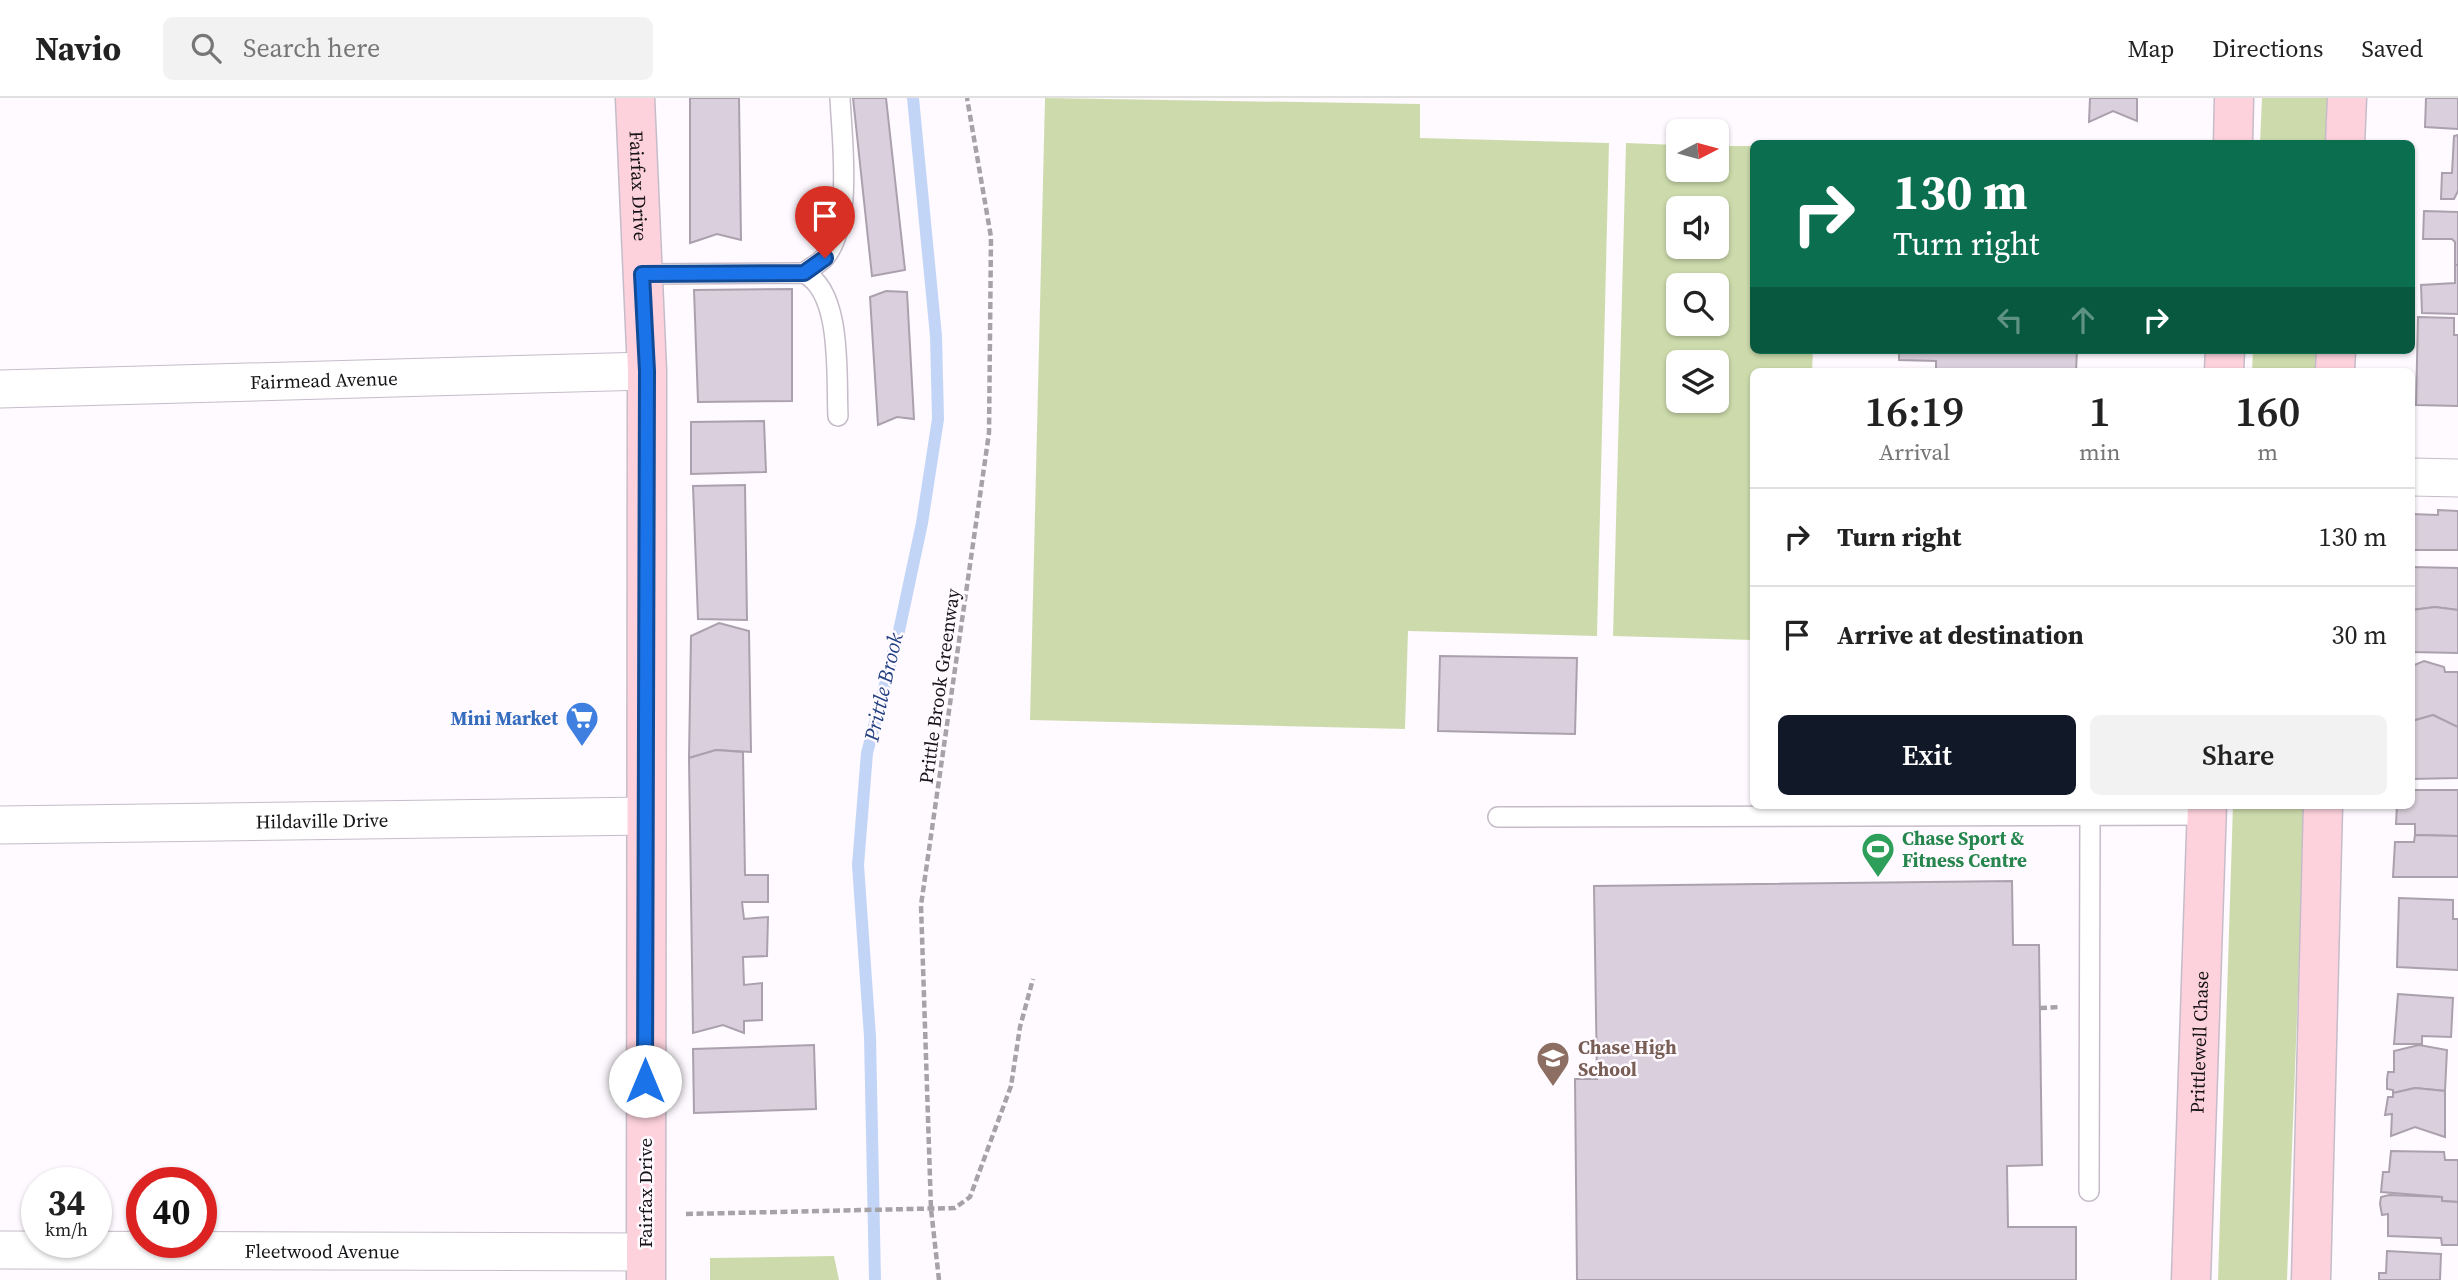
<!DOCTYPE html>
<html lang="en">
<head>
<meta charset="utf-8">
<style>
  :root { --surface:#fff; --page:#f2f2f2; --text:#222; --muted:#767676; --line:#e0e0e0; --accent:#111827 }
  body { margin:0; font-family:"Source Serif 4",serif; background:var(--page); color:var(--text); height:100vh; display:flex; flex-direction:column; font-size:26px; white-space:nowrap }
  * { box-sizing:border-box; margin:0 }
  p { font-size:23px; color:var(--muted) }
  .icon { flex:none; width:38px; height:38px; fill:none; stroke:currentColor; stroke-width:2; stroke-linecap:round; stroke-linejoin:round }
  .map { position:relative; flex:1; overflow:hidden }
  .details { position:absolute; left:1750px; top:270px; width:665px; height:441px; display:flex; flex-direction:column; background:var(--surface); border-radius:10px; box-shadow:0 2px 5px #0004 }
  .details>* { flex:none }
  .hud { position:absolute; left:1750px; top:42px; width:665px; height:214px; border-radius:10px; box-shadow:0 2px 5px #0004; background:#0b6e4f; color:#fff; overflow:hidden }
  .needle { width:46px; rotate:84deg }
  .tools { position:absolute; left:1666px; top:21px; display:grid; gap:14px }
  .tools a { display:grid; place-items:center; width:63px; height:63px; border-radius:10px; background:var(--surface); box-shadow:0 2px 5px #0004; font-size:35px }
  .speed { position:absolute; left:21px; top:1069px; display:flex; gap:14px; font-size:35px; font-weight:700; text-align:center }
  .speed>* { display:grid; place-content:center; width:91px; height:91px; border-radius:50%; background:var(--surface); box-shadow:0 2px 5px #0004; line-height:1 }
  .speed small { font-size:18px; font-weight:400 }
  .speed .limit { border:10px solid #d22; background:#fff; color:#111 }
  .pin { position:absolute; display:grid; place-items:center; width:60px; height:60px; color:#fff; margin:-72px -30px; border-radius:50% 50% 50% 0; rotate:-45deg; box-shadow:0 0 7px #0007 }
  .pin .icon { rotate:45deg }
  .me { position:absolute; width:77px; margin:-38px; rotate:0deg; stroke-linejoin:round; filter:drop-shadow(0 0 5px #0008) }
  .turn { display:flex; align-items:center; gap:24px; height:147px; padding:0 28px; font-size:32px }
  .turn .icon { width:91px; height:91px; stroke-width:2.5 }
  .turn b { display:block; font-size:49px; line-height:60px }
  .lanes { display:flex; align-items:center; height:66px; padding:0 28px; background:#0003; justify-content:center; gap:35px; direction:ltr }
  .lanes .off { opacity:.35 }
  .eta { display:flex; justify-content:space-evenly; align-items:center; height:119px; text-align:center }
  .eta b { font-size:42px; font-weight:600; line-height:49px }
  .action { display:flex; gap:14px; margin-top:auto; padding:14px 28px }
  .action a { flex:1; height:80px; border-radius:10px; background:var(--accent); color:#fff; font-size:28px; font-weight:600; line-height:80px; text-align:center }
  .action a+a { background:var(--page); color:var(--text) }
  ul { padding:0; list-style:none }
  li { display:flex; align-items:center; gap:21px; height:98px; padding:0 28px; border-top:2px solid var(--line) }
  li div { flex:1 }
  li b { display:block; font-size:26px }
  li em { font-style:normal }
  header { display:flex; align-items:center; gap:42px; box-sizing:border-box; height:98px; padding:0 35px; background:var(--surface); border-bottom:2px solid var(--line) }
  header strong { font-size:33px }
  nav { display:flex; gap:38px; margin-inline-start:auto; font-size:24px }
  .search { width:490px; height:63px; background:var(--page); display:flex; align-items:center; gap:18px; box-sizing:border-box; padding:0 24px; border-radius:10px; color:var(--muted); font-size:26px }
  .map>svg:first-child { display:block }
</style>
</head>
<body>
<header>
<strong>Navio</strong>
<div class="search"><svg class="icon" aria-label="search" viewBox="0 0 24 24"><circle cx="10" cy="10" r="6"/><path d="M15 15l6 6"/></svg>Search here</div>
<nav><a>Map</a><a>Directions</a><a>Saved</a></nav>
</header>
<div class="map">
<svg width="2458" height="1182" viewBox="0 0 2458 1182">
  <rect width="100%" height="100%" fill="#fefaff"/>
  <g fill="#cddbac" fill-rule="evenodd">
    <polygon points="1045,0 1420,6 1420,40 1609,45 1597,538 1408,533 1405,631 1030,622"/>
    <polygon points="2262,0 2329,0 2327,45 2260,46"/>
    <path d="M 1626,45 L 1678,47 L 1678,72 L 1717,72 L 1717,48 L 1753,48 L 1754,252 L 1813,252 L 1812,273 L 1754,273 L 1753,542 L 1613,538 ZM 1678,110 L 1717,110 L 1717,149 L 1678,149 ZM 1678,187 L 1717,187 L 1717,226 L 1678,226 ZM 1678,264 L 1717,264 L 1717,303 L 1678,303 Z"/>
    <polygon points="2253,252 2321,252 2320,273 2252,273"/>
    <polygon points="2233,707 2305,707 2287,1182 2218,1182"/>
    <polygon points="834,1158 839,1182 710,1182 710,1160"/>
  </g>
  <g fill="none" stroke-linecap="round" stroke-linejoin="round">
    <polyline stroke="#c3d5f7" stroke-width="12" points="875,1182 870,939 858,767 867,655 899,533 922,425 938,321 936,238 913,0"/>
  </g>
  <g fill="#dacfdc" stroke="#aba1ae" stroke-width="2">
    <polygon points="690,0 739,0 741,142 717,136 690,145"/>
    <polygon points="853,0 886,0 905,172 872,178"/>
    <polygon points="2090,0 2137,0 2137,23 2113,13 2089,24"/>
    <polygon points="2426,0 2458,0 2458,31 2425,29"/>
    <polygon points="2458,37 2458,93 2454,101 2441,101 2442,75 2452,75 2454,38"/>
    <polygon points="2424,113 2458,114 2458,167 2455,167 2455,144 2452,141 2423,141"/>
    <polygon points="2455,167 2458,167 2458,216 2422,215 2421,187 2455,185"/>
    <polygon points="792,191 792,303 698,304 694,192"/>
    <polygon points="886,193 907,194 914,321 897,319 878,327 870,199"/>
    <polygon points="2418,219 2454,220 2454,237 2458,237 2458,308 2416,307"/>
    <polygon points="1899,252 2077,252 2076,273 1936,273 1936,263 1899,262"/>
    <polygon points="764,323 766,374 691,376 691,324"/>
    <polygon points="745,387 747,522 698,521 693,388"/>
    <polygon points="2438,412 2458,413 2458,452 2412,452 2412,416 2438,417"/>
    <polygon points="2412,469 2458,470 2458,512 2435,509 2412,512"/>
    <polygon points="2435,509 2458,512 2458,555 2412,554 2412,512"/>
    <polygon points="719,525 749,533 751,654 716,652 689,660 691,538"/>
    <polygon points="1440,558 1577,560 1575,636 1438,633"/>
    <polygon points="2424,563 2444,569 2445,574 2458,574 2458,629 2433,617 2412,623 2412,568"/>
    <polygon points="2433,617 2458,629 2458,680 2412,681 2412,623"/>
    <polygon points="716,652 743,654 745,777 768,777 768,804 742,804 744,821 768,819 767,858 743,859 744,887 762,885 762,922 744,923 744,935 723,927 693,935 689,660"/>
    <polygon points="2412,692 2458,692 2458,738 2415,737 2415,726 2396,726 2397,707 2412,707"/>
    <polygon points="2415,737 2458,738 2458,779 2393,779 2395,744 2414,744"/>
    <polygon points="2012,783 2013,847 2039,847 2042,1067 2007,1068 2008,1129 2076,1129 2076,1182 1577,1182 1575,981 1597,981 1594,788"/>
    <polygon points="2399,800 2453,802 2453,821 2458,821 2458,872 2397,869"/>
    <polygon points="2398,896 2453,900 2451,939 2422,938 2422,946 2394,946"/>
    <polygon points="814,947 816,1011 694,1015 693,951"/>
    <polygon points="2419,947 2447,952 2445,993 2415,990 2393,995 2393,992 2387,991 2387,981 2388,974 2394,974 2394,953"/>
    <polygon points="2415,990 2445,993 2445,1039 2415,1029 2391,1038 2392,1016 2385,1017 2388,999 2393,999 2393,995"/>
    <polygon points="2391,1053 2444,1054 2445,1062 2458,1062 2458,1104 2442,1103 2442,1099 2381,1094 2383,1074 2389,1074"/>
    <polygon points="2389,1097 2442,1099 2442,1103 2458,1104 2458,1147 2442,1147 2441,1140 2388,1138 2388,1116 2382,1117 2380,1106 2381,1099"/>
    <polygon points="2387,1153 2441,1156 2440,1182 2379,1182 2379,1175 2386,1175"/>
  </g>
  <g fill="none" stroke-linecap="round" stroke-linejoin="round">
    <defs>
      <g id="lane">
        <path d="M 804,175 C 810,170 820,165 825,159 C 853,125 842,42 840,0"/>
        <path d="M 642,176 L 804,175 C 843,194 836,280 838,318"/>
        <polyline points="1498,719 2206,717"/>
        <polyline points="2089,1093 2090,720"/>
      </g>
      <g id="street">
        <path id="s1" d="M 0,291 L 647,273"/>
        <polyline points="2412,379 2458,380"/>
        <path id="s2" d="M 0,727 L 645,718"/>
        <path id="s3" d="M 0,1152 L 645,1154"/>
      </g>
      <g id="secondary">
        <path id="s4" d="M 635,0 L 647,273 L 646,1182"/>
        <polyline points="2233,46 2234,0"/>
        <polyline points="2345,46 2347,0"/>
        <polyline points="2224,273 2225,252"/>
        <polyline points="2335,273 2336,252"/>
        <path id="s5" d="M 2191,1182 L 2207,707"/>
        <polyline points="2311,1182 2323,707"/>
      </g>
    </defs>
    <use href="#lane" stroke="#c6bcc9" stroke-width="22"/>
    <use href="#street" stroke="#c6bcc9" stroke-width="39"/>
    <use href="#secondary" stroke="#c6bcc9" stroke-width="41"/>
    <g stroke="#a6a3a7" stroke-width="4.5" stroke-dasharray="7 3.5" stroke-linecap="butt">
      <polyline points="2040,910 2060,909"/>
      <polyline points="686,1116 955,1110 970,1099 1011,988 1020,929 1033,881"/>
      <polyline points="939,1182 931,1111 921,807 989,335 991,139 967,0"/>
    </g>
    <use href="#lane" stroke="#fff" stroke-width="19"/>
    <use href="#street" stroke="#fff" stroke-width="37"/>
    <use href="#secondary" stroke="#fdd2dd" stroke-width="38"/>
  </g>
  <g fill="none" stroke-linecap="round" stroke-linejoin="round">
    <defs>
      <polyline id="route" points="645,983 647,273 642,176 804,175 825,160"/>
    </defs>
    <use href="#route" stroke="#114b97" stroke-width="18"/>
    <use href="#route" stroke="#1a73e8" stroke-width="12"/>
  </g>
  <defs>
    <symbol id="supermarket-pin" viewBox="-11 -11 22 30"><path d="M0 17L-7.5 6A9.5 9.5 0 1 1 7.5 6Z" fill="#3f7fe0" stroke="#fefaff"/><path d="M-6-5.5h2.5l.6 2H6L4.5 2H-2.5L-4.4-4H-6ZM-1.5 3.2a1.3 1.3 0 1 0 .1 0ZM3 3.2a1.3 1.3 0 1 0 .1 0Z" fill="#fff"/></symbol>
    <symbol id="stadium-pin" viewBox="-11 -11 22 30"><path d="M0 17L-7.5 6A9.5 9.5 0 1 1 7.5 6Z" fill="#2e9e5b" stroke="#fefaff"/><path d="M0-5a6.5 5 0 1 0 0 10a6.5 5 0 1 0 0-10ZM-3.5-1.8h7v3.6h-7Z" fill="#fff"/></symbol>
    <symbol id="school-pin" viewBox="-11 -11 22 30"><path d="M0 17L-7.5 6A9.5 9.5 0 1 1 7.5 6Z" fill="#8d6e63" stroke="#fefaff"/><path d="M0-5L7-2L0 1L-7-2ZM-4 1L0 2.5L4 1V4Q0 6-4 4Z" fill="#fff"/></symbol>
  </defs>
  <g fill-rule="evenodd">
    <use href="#supermarket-pin" x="563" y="601" width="38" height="52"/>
    <use href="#stadium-pin" x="1859" y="732" width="38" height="52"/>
    <use href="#school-pin" x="1534" y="941" width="38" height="52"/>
  </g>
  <g text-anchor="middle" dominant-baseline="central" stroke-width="5" stroke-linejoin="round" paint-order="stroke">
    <g font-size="19" fill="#161317" stroke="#fefaff">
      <text stroke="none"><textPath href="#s4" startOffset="88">Fairfax Drive</textPath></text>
      <text stroke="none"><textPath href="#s1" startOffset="324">Fairmead Avenue</textPath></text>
      <text transform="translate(939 588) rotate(-82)">Prittle Brook Greenway</text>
      <text stroke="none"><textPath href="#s2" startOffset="322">Hildaville Drive</textPath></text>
      <text stroke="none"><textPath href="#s5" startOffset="238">Prittlewell Chase</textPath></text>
      <text transform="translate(645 1095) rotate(-90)">Fairfax Drive</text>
      <text stroke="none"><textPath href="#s3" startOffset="322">Fleetwood Avenue</textPath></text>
    </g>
    <g font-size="19" font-weight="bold" fill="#366cbe" stroke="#fefaff" text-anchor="end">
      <text x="558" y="620">Mini Market</text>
    </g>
    <g font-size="19" font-weight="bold" fill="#27864d" stroke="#fefaff" text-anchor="start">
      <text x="1902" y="740">Chase Sport &amp;<tspan x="1902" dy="22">Fitness Centre</tspan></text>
    </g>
    <g font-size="19" font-weight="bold" fill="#785e54" stroke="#fefaff" text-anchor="start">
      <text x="1578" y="949">Chase High<tspan x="1578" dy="22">School</tspan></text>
    </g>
    <g font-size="21" font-style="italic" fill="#234182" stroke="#fefaff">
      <text transform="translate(883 589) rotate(-77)">Prittle Brook</text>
    </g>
  </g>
</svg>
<div class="tools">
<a><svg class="needle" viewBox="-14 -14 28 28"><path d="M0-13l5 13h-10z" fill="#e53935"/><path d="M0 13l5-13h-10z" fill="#767676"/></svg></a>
<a><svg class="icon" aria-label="sound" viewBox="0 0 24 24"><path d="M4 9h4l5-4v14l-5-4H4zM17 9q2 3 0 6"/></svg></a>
<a><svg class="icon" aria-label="search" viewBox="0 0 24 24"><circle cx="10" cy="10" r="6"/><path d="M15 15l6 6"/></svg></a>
<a><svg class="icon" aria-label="layers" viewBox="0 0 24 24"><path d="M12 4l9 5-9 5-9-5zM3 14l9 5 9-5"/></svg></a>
</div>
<div class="speed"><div>34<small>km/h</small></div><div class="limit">40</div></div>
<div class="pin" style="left:825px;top:160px;background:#d93025"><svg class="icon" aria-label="arrive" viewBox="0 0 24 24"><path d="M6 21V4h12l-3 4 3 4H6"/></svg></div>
<svg class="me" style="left:645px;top:983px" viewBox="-20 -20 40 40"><circle r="19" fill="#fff"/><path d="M0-13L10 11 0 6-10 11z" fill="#1a73e8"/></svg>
<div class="hud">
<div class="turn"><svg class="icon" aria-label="right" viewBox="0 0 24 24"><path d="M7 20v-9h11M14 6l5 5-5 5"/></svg><div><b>130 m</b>Turn right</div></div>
<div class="lanes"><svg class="icon off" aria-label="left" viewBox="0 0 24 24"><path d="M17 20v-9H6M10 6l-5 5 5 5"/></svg><svg class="icon off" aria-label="ahead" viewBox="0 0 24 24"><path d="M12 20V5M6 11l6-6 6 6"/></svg><svg class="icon" aria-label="right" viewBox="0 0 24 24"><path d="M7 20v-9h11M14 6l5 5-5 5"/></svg></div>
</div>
<section class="details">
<div class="eta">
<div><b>16:19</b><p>Arrival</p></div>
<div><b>1</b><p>min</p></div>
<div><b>160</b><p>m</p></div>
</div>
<ul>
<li><svg class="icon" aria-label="right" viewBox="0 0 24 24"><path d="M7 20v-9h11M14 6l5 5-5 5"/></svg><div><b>Turn right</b></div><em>130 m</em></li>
<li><svg class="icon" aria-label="arrive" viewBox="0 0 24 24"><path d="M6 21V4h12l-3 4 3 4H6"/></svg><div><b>Arrive at destination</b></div><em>30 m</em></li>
</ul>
<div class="action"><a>Exit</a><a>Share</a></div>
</section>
</div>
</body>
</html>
